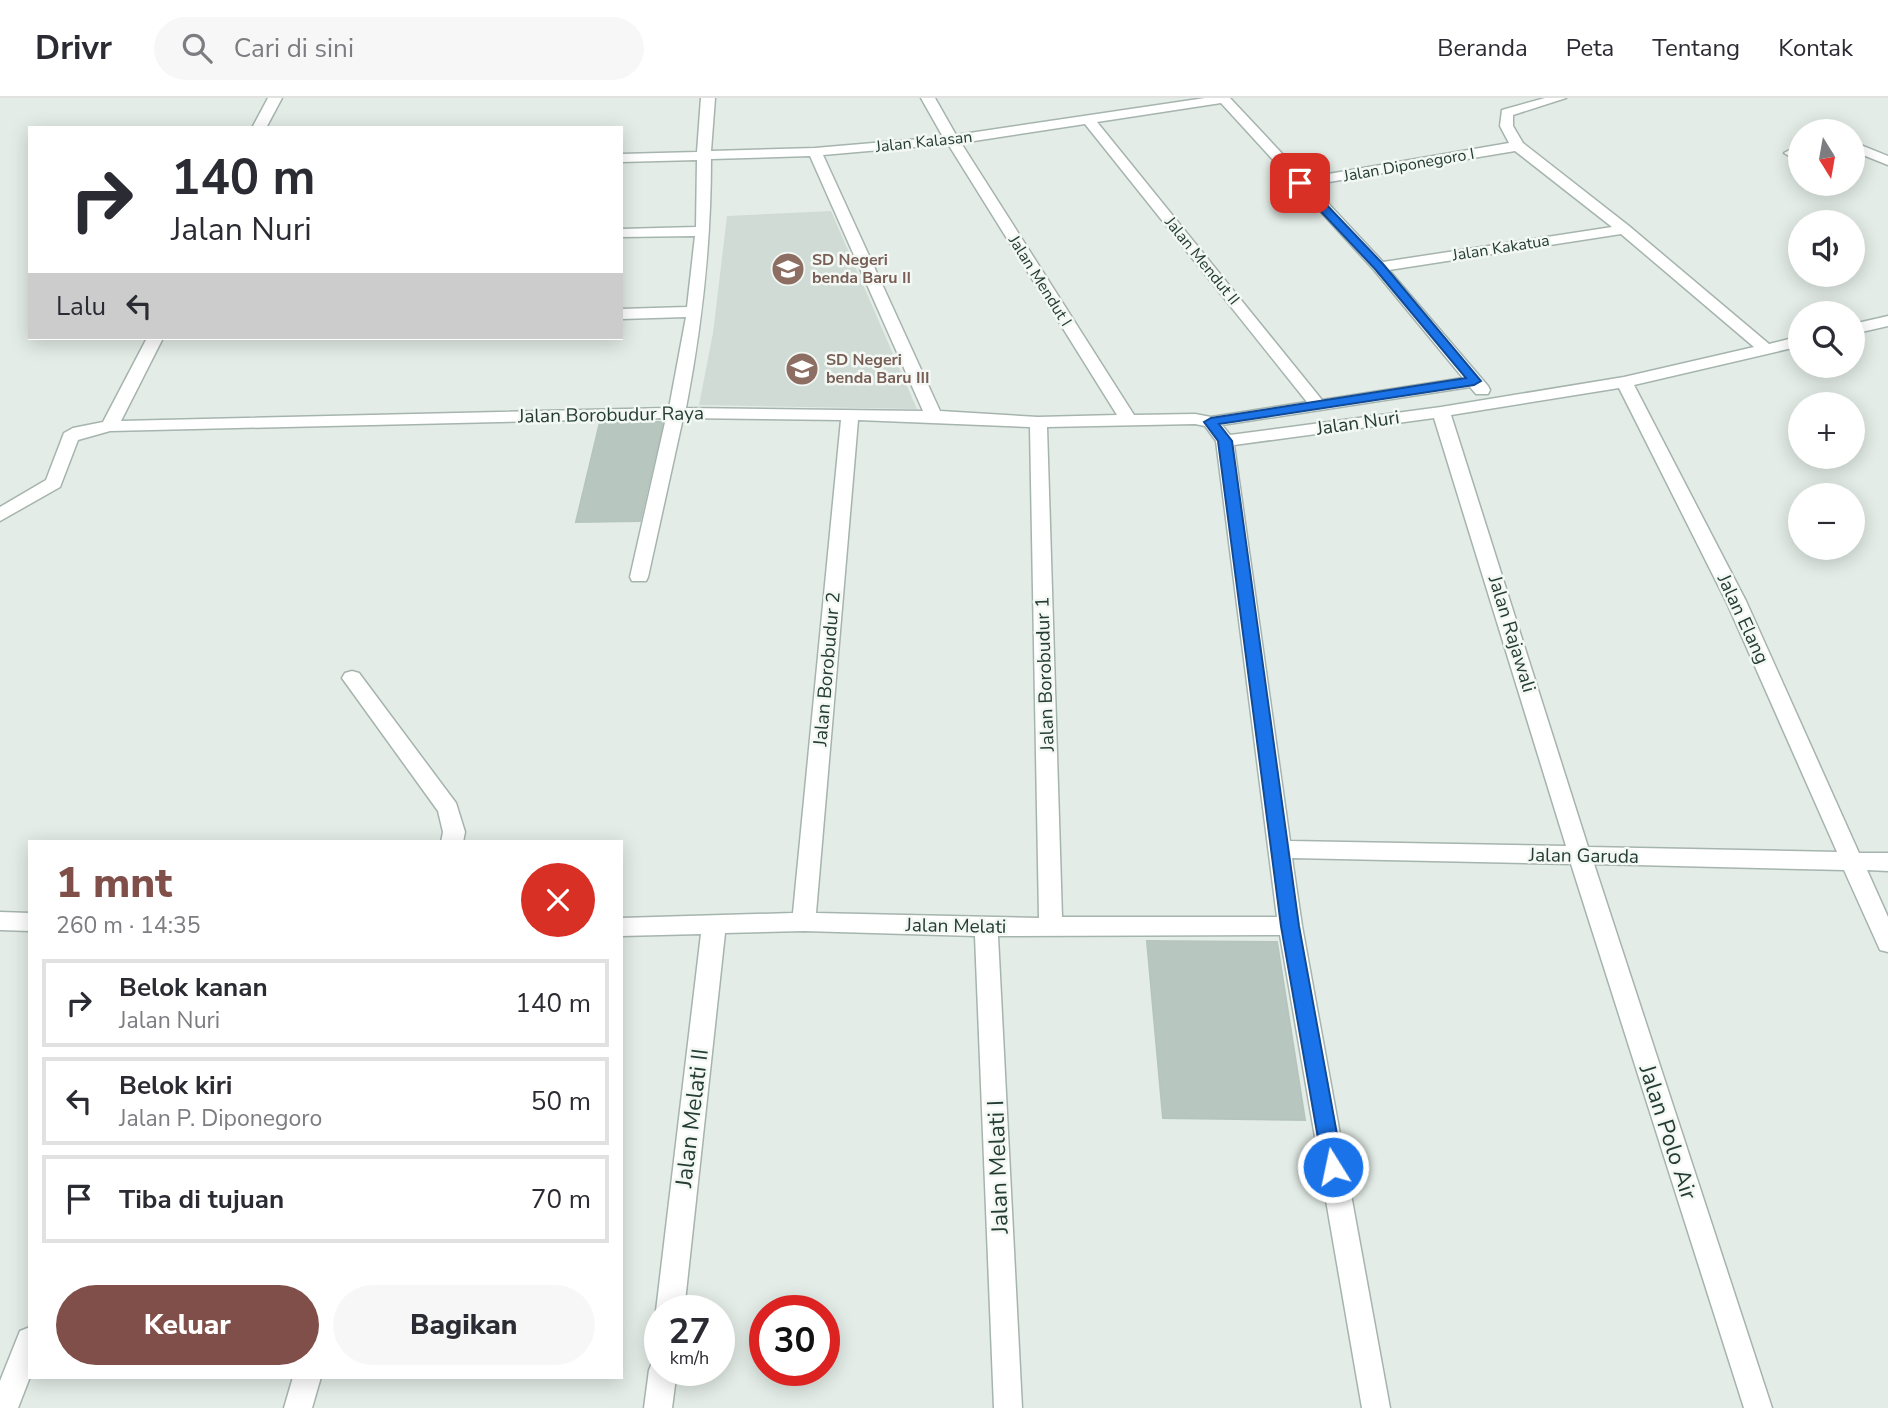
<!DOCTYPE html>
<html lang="id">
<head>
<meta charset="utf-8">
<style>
  :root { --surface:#fff; --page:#f7f7f7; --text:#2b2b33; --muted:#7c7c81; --line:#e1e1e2; --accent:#804f49 }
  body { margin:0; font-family:"Nunito Sans",sans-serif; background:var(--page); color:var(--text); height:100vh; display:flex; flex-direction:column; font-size:26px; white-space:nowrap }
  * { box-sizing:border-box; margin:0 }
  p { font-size:23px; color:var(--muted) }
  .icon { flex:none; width:38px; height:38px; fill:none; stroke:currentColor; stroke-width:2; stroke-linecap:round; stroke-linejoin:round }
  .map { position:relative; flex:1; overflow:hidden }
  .side { position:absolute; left:28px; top:742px; width:595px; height:539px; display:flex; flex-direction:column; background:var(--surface); border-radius:0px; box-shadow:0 4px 18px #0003 }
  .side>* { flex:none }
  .top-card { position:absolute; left:28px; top:28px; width:595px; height:214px; border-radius:0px; box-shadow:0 4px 18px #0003; background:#fff; color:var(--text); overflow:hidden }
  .needle { width:46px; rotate:169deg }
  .controls { position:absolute; left:1788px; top:21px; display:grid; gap:14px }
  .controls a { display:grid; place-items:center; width:77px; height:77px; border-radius:50%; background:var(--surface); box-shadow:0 4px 18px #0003; font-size:35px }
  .speed { position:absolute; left:644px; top:1197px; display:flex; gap:14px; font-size:35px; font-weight:700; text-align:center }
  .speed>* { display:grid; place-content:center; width:91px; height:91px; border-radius:50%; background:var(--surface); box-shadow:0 4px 18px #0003; line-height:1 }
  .speed small { font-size:18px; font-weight:400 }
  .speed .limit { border:10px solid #d22; background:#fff; color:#111 }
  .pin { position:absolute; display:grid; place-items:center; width:60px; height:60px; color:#fff; margin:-30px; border-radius:14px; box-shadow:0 4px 10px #0006 }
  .me { position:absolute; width:77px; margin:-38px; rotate:350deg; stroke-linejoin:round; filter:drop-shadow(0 0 5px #0008) }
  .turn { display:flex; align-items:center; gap:24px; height:147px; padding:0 28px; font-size:32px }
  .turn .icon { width:91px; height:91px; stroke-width:2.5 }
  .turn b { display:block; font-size:49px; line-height:60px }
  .then { display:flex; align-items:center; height:66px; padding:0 28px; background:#0003; gap:14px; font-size:26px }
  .round { display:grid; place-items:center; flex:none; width:74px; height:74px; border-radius:37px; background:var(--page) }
  .head { display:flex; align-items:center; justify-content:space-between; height:119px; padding:0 28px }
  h1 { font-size:42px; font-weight:800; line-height:52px; color:var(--accent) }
  .button { display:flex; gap:14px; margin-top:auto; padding:14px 28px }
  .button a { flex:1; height:80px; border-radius:42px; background:var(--accent); color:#fff; font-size:28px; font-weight:800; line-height:80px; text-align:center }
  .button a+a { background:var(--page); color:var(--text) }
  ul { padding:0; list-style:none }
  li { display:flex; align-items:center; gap:21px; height:88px; margin:0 14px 10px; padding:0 14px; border:4px solid var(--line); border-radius:0px }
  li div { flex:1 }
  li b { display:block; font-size:26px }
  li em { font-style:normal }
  header { display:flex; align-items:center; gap:42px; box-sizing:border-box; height:98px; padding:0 35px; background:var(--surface); border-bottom:2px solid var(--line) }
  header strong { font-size:33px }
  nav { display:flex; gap:38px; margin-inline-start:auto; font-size:24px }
  .search { width:490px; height:63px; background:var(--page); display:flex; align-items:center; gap:18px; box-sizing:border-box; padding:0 24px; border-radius:38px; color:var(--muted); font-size:26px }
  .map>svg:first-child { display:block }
</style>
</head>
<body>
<header>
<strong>Drivr</strong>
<div class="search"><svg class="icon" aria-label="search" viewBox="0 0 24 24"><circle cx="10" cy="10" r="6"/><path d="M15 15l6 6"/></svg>Cari di sini</div>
<nav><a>Beranda</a><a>Peta</a><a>Tentang</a><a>Kontak</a></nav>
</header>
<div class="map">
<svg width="1888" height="1310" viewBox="0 0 1888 1310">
  <rect width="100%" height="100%" fill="#e3ece7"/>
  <polygon fill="#d1dbd6" points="831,113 917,311 699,307 713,235 727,118"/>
  <g fill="#b8c6c0" stroke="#b5c5be" stroke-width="2">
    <polygon points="600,324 663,324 640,423 576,424"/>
    <polygon points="1147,843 1277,844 1305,1022 1163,1020"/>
  </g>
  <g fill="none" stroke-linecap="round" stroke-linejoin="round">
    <defs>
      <g id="minor">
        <polygon points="268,0 282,0 266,30 252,30"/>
        <path d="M 701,0 L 715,0 L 711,53 L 815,50 L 943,39 L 921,0 L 935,0 L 956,37 L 1205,0 L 1230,0 L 1305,80 L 1509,45 L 1500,28 L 1502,12 L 1545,0 L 1566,0 L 1513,17 L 1513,28 L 1523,45 L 1629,128 L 1769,246 L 1801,238 L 1801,248 L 1634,287 L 1746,503 L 1859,755 L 1888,755 L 1888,773 L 1867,772 L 1888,819 L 1888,854 L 1880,852 L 1844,772 L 1594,766 L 1772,1310 L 1744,1310 L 1571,766 L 1292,760 L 1302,828 L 1390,1310 L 1362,1310 L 1280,837 L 998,838 L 1022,1310 L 994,1310 L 975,838 L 804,833 L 725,835 L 684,1213 L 660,1213 L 660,1222 L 656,1213 L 701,836 L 621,838 L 621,820 L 793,815 L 841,322 L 683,320 L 648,479 L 646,483 L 632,483 L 630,479 L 666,320 L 110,333 L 78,342 L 60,389 L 0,423 L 0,409 L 46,382 L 64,335 L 73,330 L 103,324 L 147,240 L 163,240 L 121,323 L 669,310 L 686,219 L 621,221 L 621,211 L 687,209 L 695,138 L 621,139 L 621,131 L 696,129 L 697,62 L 621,64 L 621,56 L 697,54 ZM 1221,5 L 1374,172 L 1463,280 L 1322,302 L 1097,24 ZM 1085,26 L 1307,304 L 1211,319 L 1195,316 L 1134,317 L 961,45 ZM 948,46 L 1117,317 L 1038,319 L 940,313 L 823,57 ZM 1515,53 L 1612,129 L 1383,164 L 1311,87 ZM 810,58 L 923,313 L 686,310 C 702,227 711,146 711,61 ZM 1621,136 L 1754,249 L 1624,279 L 1441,309 L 1230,337 L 1222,327 L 1470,289 L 1476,296 L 1488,296 L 1490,292 L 1488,288 L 1389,172 ZM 1619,290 L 1726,503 L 1837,754 L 1588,749 L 1451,317 ZM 1434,320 L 1566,748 L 1290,743 L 1234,347 ZM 858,322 L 1030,329 L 1039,820 L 816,815 ZM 1195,326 L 1205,328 L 1216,343 L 1277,819 L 1062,819 L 1047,329 Z"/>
        <polygon points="1853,44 1888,58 1888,67 1853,53"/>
        <polygon points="1801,46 1801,55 1791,59 1784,55"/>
        <polygon points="1888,218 1888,228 1853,236 1853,226"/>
        <polygon points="352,573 359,575 456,705 465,734 463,744 441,744 443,734 438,713 342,580 345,575"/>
        <polygon points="0,814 30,815 30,833 0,832"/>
        <polygon points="30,1229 30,1279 18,1310 0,1310 0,1283 20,1233"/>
        <polygon points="660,1259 660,1272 677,1272 672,1310 644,1310 649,1272 653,1262"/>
        <polygon points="293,1279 321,1279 312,1310 284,1310"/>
      </g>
    </defs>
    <use href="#minor" stroke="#a6b4ae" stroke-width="3"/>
    <use href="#minor" fill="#fff" fill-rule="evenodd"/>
  </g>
  <polygon fill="#1a73e8" stroke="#114b97" stroke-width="2" points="1297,83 1304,83 1383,166 1481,283 1474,287 1219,326 1232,343 1299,828 1343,1069 1340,1075 1333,1078 1326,1075 1323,1069 1281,828 1218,343 1204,324 1211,320 1466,280 1375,171 1297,88"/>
  <defs>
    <symbol id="school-disc" viewBox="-11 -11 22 22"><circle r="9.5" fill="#8d6e63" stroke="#f3f8f5"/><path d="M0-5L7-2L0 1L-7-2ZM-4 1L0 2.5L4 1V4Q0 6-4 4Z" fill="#fff"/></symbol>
  </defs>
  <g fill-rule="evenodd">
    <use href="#school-disc" x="769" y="152" width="38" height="38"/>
    <use href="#school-disc" x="783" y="252" width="38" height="38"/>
  </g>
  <g text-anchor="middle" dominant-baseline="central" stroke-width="5" stroke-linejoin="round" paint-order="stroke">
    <g font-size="16" fill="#243c34" stroke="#f3f8f5">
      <text transform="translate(924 44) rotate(-6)">Jalan Kalasan</text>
      <text transform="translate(1409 67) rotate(-10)">Jalan Diponegoro I</text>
      <text transform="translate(1501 150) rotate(-9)">Jalan Kakatua</text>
      <text transform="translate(1202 163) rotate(51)">Jalan Mendut II</text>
      <text transform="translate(1040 183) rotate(58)">Jalan Mendut I</text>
    </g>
    <g font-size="16" font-weight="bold" fill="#785e54" stroke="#f3f8f5" text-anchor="start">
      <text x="812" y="162">SD Negeri<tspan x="812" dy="18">benda Baru II</tspan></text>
      <text x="826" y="262">SD Negeri<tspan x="826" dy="18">benda Baru III</tspan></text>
    </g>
    <g font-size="19" fill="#243c34" stroke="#f3f8f5">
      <text transform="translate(611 317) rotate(-1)">Jalan Borobudur Raya</text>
      <text transform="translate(1358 325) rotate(-8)">Jalan Nuri</text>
      <text transform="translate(1743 521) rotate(65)">Jalan Elang</text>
      <text transform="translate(1512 536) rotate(73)">Jalan Rajawali</text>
      <text transform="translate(827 571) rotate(-85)">Jalan Borobudur 2</text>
      <text transform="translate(1045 576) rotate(-92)">Jalan Borobudur 1</text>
      <text transform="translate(1584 758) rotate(1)">Jalan Garuda</text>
      <text transform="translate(956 828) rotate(1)">Jalan Melati</text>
    </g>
    <g font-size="23" fill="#243c34" stroke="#f3f8f5">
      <text transform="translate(692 1020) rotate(-83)">Jalan Melati II</text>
      <text transform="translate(1668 1034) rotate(72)">Jalan Polo Air</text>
      <text transform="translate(998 1069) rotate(-92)">Jalan Melati I</text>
    </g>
  </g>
</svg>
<div class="controls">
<a><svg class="needle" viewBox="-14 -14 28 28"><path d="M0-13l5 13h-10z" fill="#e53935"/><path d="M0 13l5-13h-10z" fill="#7c7c81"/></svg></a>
<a><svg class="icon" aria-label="sound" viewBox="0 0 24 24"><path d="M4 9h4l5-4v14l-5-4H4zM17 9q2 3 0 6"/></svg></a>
<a><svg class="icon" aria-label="search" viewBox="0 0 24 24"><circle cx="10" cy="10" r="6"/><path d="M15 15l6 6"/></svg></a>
<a>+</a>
<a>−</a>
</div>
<div class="speed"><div>27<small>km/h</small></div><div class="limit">30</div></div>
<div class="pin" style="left:1300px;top:85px;background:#d93025"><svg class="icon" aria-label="arrive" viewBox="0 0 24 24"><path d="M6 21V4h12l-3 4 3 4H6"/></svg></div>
<svg class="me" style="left:1333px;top:1069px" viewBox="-20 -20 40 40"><circle r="17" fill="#1a73e8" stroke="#fff" stroke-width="3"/><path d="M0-11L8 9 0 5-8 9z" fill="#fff"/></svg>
<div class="top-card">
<div class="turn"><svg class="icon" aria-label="right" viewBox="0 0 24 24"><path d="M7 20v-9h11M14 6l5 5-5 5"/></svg><div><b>140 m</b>Jalan Nuri</div></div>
<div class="then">Lalu<svg class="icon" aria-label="left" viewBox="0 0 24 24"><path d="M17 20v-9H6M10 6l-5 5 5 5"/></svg></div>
</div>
<section class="side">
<div class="head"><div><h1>1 mnt</h1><p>260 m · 14:35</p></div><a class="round" style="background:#d93025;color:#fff"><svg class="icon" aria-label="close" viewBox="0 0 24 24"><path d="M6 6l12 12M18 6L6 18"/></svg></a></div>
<ul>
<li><svg class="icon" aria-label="right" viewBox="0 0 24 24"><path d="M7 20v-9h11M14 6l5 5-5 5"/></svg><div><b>Belok kanan</b><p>Jalan Nuri</p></div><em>140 m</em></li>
<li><svg class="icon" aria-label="left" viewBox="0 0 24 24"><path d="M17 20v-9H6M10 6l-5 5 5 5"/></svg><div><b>Belok kiri</b><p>Jalan P. Diponegoro</p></div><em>50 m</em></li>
<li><svg class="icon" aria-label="arrive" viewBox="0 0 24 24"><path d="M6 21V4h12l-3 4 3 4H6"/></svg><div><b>Tiba di tujuan</b></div><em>70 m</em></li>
</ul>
<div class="button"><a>Keluar</a><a>Bagikan</a></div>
</section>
</div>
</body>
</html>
